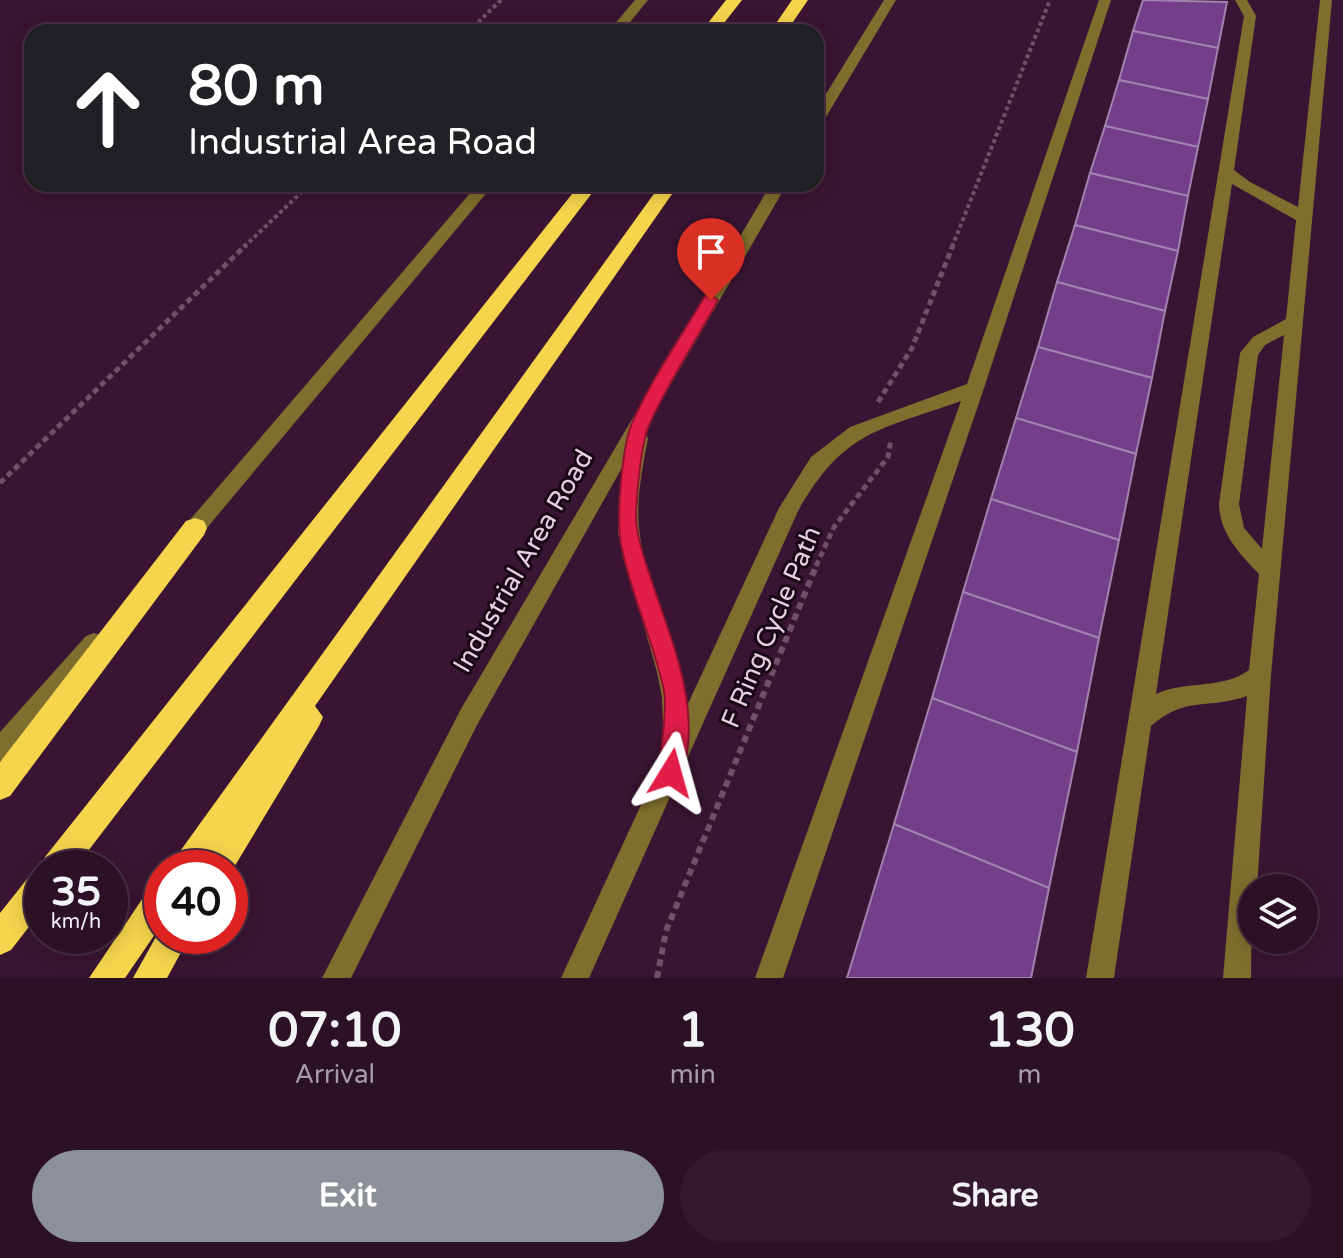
<!DOCTYPE html>
<html lang="en">
<head>
<meta charset="utf-8">
<style>
  :root { --surface:#2c1026; --page:#34192e; --text:#f1f3f6; --muted:#a69da7; --line:#483043; --accent:#8c9099 }
  body { margin:0; font-family:"Varela Round",sans-serif; background:var(--page); color:var(--text); height:100vh; display:flex; flex-direction:column; font-size:30px; white-space:nowrap }
  * { box-sizing:border-box; margin:0 }
  p { font-size:26px; color:var(--muted) }
  .icon { flex:none; width:44px; height:44px; fill:none; stroke:currentColor; stroke-width:2; stroke-linecap:round; stroke-linejoin:round }
  .map { position:relative; height:978px; overflow:hidden }
  .side { display:flex; flex-direction:column; background:var(--surface); flex:1 }
  .side>* { flex:none }
  .hud { position:absolute; left:24px; top:24px; width:800px; height:168px; border-radius:24px; box-shadow:0 4px 20px #0003,0 0 0 2px var(--line); background:#202124; color:#fff; overflow:hidden }
  .controls { position:absolute; left:1238px; top:874px; display:grid; gap:16px }
  .controls a { display:grid; place-items:center; width:80px; height:80px; border-radius:50%; background:var(--surface); box-shadow:0 4px 20px #0003,0 0 0 2px var(--line); font-size:40px }
  .speed { position:absolute; left:24px; top:850px; display:flex; gap:16px; font-size:40px; font-weight:700; text-align:center }
  .speed>* { display:grid; place-content:center; width:104px; height:104px; border-radius:50%; background:var(--surface); box-shadow:0 4px 20px #0003,0 0 0 2px var(--line); line-height:1 }
  .speed small { font-size:20px; font-weight:400 }
  .speed .limit { border:12px solid #d22; background:#fff; color:#111 }
  .pin { position:absolute; display:grid; place-items:center; width:68px; height:68px; color:#fff; margin:-82px -34px; border-radius:50% 50% 50% 0; rotate:-45deg; box-shadow:0 0 8px #0007 }
  .pin .icon { rotate:45deg }
  .me { position:absolute; width:88px; margin:-44px; rotate:8deg; stroke-linejoin:round; filter:drop-shadow(0 0 6px #0008) }
  .turn { display:flex; align-items:center; gap:28px; height:168px; padding:0 32px; font-size:36px }
  .turn .icon { width:104px; height:104px; stroke-width:2.5 }
  .turn b { display:block; font-size:56px; line-height:68px }
  .eta { display:flex; justify-content:space-evenly; align-items:center; height:136px; text-align:center }
  .eta b { font-size:48px; font-weight:700; line-height:56px }
  .cta { display:flex; gap:16px; margin-top:auto; padding:16px 32px }
  .cta a { flex:1; height:92px; border-radius:48px; background:var(--accent); color:#fff; font-size:32px; font-weight:700; line-height:92px; text-align:center }
  .cta a+a { background:var(--page); color:var(--text) }
  .map>svg:first-child { display:block }
</style>
</head>
<body>
<div class="map">
<svg width="1343" height="978" viewBox="0 0 1343 978">
  <rect width="100%" height="100%" fill="#3a1533"/>
  <g fill="#753e8b" stroke="#a082ae" stroke-width="2">
    <polygon points="1143,0 1227,2 1218,48 1133,31"/>
    <polygon points="1133,31 1218,48 1208,99 1119,80"/>
    <polygon points="1119,80 1208,99 1198,147 1105,126"/>
    <polygon points="1105,126 1198,147 1188,196 1090,173"/>
    <polygon points="1090,173 1188,196 1178,251 1075,225"/>
    <polygon points="1075,225 1178,251 1165,311 1057,282"/>
    <polygon points="1057,282 1165,311 1152,378 1038,347"/>
    <polygon points="1038,347 1152,378 1136,454 1016,418"/>
    <polygon points="1016,418 1136,454 1119,540 991,499"/>
    <polygon points="991,499 1119,540 1099,638 963,592"/>
    <polygon points="963,592 1099,638 1077,752 932,698"/>
    <polygon points="932,698 1077,752 1049,888 894,824"/>
    <polygon points="894,824 1049,888 1031,978 847,978"/>
  </g>
  <g fill="none" stroke-linecap="round" stroke-linejoin="round">
    <g stroke="#714f6a" stroke-width="4" stroke-dasharray="4 3" stroke-linecap="butt">
      <polyline points="468,32 501,0"/>
      <polyline points="244,247 310,184"/>
      <polyline points="952,247 1050,0"/>
    </g>
    <g stroke="#714f6a" stroke-width="5" stroke-dasharray="6 4" stroke-linecap="butt">
      <polyline points="878,402 912,348 953,245"/>
      <polyline points="0,483 246,245"/>
      <polyline points="816,566 834,527 888,457 891,439"/>
    </g>
    <polyline stroke="#714f6a" stroke-width="6" stroke-dasharray="7 5" stroke-linecap="butt" points="657,978 666,931 817,564"/>
    <g fill="#7f6f2e" fill-rule="evenodd">
      <polygon points="635,0 648,0 622,32 608,32"/>
      <polygon points="884,0 896,0 823,122 816,126 816,110"/>
      <path d="M 1099,0 L 1111,0 L 984,388 L 783,978 L 755,978 L 961,401 C 880,430 844,430 798,511 L 589,978 L 561,978 L 664,755 L 662,697 L 657,672 L 618,533 L 623,466 L 477,725 L 351,978 L 322,978 L 461,709 L 771,184 L 787,184 L 643,432 L 648,438 C 642,470 635,503 640,536 C 648,595 681,648 686,708 L 779,508 L 811,457 L 850,427 L 967,384 Z"/>
      <path d="M 1235,0 L 1247,0 L 1256,16 L 1234,170 L 1250,182 L 1298,207 L 1320,0 L 1332,0 L 1271,675 L 1257,888 L 1252,888 L 1251,978 L 1223,978 L 1247,696 C 1208,710 1186,695 1151,726 L 1114,978 L 1086,978 L 1244,16 ZM 1232,184 L 1296,220 L 1286,319 L 1253,337 L 1240,353 L 1219,504 C 1220,534 1239,553 1259,574 L 1249,670 C 1222,690 1186,680 1156,694 ZM 1284,335 L 1262,549 L 1244,528 L 1239,504 L 1258,355 L 1265,345 Z"/>
      <polygon points="478,184 494,184 191,547 184,550 177,547 174,541 177,535"/>
      <polygon points="94,633 102,636 105,643 102,650 8,758 0,761 0,732 86,636"/>
    </g>
    <g fill="#f6d54c" fill-rule="evenodd">
      <polygon points="726,0 742,0 717,32 701,32"/>
      <polygon points="792,0 808,0 786,32 770,32"/>
      <polygon points="580,184 599,184 75,868 42,868 42,910 11,950 0,955 0,913 31,874 41,870 45,857"/>
      <polygon points="661,184 679,184 315,706 323,717 319,726 230,874 230,868 168,868"/>
      <polygon points="195,518 204,521 207,528 204,535 10,796 0,800 0,762 186,521"/>
      <polygon points="162,881 162,924 125,978 89,978 151,886"/>
      <polygon points="162,926 162,936 190,936 167,978 133,978"/>
    </g>
  </g>
  <path fill="#e11d48" stroke="#92132f" stroke-width="2" d="M 711,295 L 718,300 C 696,341 669,381 650,423 C 641,441 637,492 636,514 C 636,536 644,558 651,579 C 671,640 706,717 679,781 L 671,784 L 663,781 C 655,763 669,717 664,691 C 654,641 630,594 621,544 C 616,518 622,447 632,423 C 651,380 681,337 705,296 Z"/>
  <g text-anchor="middle" dominant-baseline="central" stroke-width="6" stroke-linejoin="round" paint-order="stroke">
    <g font-size="26" fill="#e7cee0" stroke="#180815">
      <text transform="translate(523 561) rotate(-60)">Industrial Area Road</text>
      <text transform="translate(771 627) rotate(-67)">F Ring Cycle Path</text>
    </g>
  </g>
</svg>
<div class="controls">
<a><svg class="icon" aria-label="layers" viewBox="0 0 24 24"><path d="M12 4l9 5-9 5-9-5zM3 14l9 5 9-5"/></svg></a>
</div>
<div class="speed"><div>35<small>km/h</small></div><div class="limit">40</div></div>
<div class="pin" style="left:711px;top:300px;background:#d93025"><svg class="icon" aria-label="arrive" viewBox="0 0 24 24"><path d="M6 21V4h12l-3 4 3 4H6"/></svg></div>
<svg class="me" style="left:671px;top:773px" viewBox="-20 -20 40 40"><path d="M0-17L14 15 0 8-14 15z" fill="#e11d48" stroke="#fff" stroke-width="4"/></svg>
<div class="hud">
<div class="turn"><svg class="icon" aria-label="ahead" viewBox="0 0 24 24"><path d="M12 20V5M6 11l6-6 6 6"/></svg><div><b>80 m</b>Industrial Area Road</div></div>
</div>
</div>
<section class="side">
<div class="eta">
<div><b>07:10</b><p>Arrival</p></div>
<div><b>1</b><p>min</p></div>
<div><b>130</b><p>m</p></div>
</div>
<div class="cta"><a>Exit</a><a>Share</a></div>
</section>
</body>
</html>
